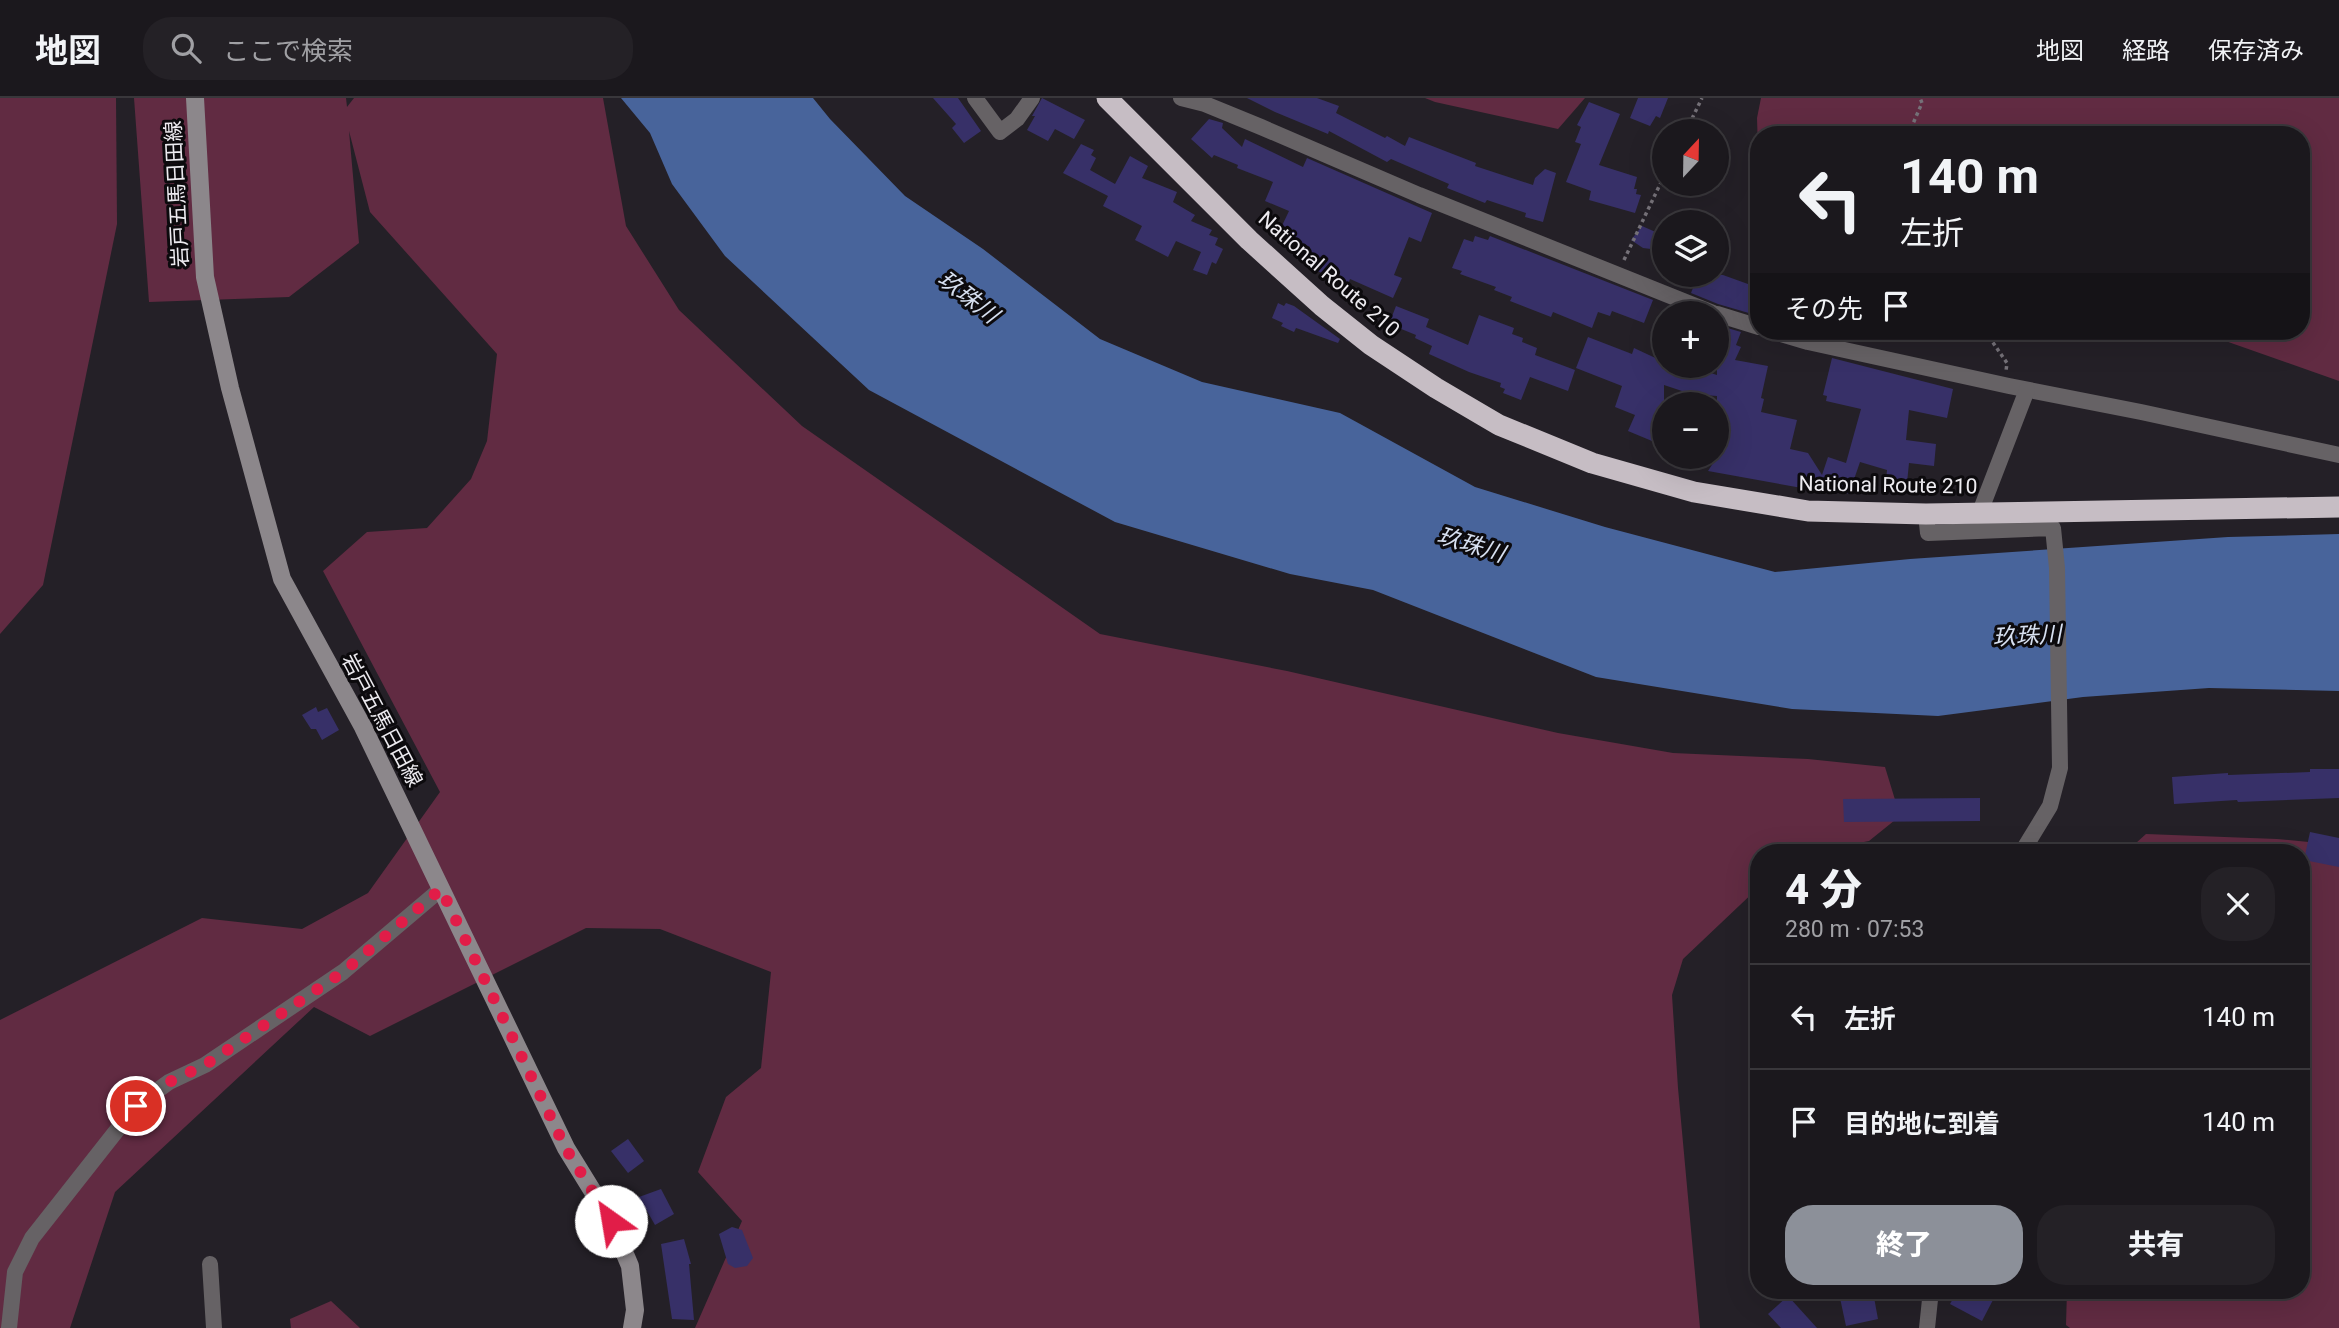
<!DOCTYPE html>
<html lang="ja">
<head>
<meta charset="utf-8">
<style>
  :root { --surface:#1b181d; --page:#242126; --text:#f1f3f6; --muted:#a0a0a4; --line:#39373b; --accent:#8c9099 }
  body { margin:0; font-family:Roboto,"Noto Sans JP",sans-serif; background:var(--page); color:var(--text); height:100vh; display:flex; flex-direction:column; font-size:26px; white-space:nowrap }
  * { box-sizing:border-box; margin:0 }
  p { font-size:23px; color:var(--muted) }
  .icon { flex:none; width:38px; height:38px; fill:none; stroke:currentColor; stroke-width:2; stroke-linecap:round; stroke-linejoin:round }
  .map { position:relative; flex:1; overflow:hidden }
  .sheet { position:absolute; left:1750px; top:746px; width:560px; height:455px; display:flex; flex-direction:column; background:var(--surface); border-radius:28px; box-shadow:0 7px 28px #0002,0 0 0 2px var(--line) }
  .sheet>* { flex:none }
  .hud { position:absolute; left:1750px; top:28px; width:560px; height:214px; border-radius:28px; box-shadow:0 7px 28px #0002,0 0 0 2px var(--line); background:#1b181d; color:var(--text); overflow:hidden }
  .needle { width:46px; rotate:22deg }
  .tools { position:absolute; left:1652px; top:21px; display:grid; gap:14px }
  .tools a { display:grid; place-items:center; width:77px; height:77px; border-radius:50%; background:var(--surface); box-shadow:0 7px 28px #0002,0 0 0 2px var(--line); font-size:35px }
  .pin { position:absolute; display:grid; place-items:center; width:60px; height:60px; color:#fff; margin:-30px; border:4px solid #fff; border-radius:50%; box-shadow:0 2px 7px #0007 }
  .me { position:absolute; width:77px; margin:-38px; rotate:328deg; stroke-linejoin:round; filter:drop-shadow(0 0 5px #0008) }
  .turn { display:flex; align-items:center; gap:24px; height:147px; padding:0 35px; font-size:32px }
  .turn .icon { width:91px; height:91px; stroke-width:2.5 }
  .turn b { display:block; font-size:49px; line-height:60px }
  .then { display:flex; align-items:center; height:66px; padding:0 35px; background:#0003; gap:14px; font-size:26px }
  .round { display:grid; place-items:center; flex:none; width:74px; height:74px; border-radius:28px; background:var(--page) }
  .headline { display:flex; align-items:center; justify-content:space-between; height:119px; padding:0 35px }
  h1 { font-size:42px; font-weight:800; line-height:52px }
  .button { display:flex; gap:14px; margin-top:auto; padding:14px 35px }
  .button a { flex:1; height:80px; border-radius:28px; background:var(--accent); color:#fff; font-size:28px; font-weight:800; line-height:80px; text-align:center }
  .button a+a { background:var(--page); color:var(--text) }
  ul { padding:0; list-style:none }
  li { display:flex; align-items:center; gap:21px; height:105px; padding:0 35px; border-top:2px solid var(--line) }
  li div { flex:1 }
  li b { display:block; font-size:26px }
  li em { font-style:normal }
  header { display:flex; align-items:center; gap:42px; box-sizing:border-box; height:98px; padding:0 35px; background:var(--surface); border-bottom:2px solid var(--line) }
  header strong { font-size:33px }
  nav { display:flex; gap:38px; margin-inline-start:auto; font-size:24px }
  .search { width:490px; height:63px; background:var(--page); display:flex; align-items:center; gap:18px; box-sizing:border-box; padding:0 24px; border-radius:28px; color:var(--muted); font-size:26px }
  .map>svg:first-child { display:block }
</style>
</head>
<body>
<header>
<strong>地図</strong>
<div class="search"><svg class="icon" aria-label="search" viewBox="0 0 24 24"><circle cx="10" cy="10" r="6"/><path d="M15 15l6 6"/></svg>ここで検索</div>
<nav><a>地図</a><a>経路</a><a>保存済み</a></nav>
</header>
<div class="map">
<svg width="2339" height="1230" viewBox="0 0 2339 1230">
  <rect width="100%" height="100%" fill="#242027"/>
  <g fill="#612b42">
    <polygon points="0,0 116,0 117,126 43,487 0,536"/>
    <polygon points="134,0 346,0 347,9 354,0 603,0 626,128 679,212 802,328 1100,536 1287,573 1558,635 1673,655 1808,661 1885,669 1900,718 1869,743 1812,754 1759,754 1759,789 1683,861 1672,897 1678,990 1700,1230 695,1230 742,1123 698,1074 726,999 761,970 771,874 660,831 586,830 370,938 314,909 115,1094 70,1230 0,1230 0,922 202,820 302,831 368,795 440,694 323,473 367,434 427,430 471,381 487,343 497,256 370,114 349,33 359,145 289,199 149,204"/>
    <polygon points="1425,0 1585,0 1558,31 1435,4"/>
    <polygon points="1761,0 2339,0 2339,283 2197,233 2301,233 2301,37 1759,37 1759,85 1757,20"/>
    <polygon points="2146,736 2277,741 2339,747 2339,1230 2070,1230 2066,1227 2067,1192 2301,1192 2301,754 2126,754"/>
    <polygon points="331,1203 360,1230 291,1230 290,1221"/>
  </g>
  <polygon fill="#48649b" points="621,0 813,0 830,21 905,98 983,151 1100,241 1202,284 1340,315 1475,389 1605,429 1775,474 1910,461 2228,439 2339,436 2339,593 2209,590 2083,599 1938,618 1792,611 1596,579 1373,492 1290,476 1115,424 869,292 725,158 672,86 650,35"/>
  <g fill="#373068">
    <polygon points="933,0 958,0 981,33 964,45 952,30 956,26"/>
    <polygon points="1042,0 1085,22 1074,41 1055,31 1048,43 1027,32 1035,18 1032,18"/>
    <polygon points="1247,0 1317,0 1339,8 1336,15 1385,40 1387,38 1405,48 1409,39 1476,65 1475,68 1533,87 1535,80 1545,71 1556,75 1543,124 1525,119 1526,115 1487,102 1485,105 1447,90 1449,86 1391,61 1387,64 1329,33 1328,36 1275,14"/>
    <polygon points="1638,0 1668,0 1660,20 1656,18 1650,28 1630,20"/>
    <polygon points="1589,4 1620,16 1599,67 1637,79 1634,91 1637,91 1636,96 1641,97 1635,115 1589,102 1591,93 1566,84 1581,46 1575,44 1581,29 1577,27"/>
    <polygon points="1209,21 1223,25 1222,30 1242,49 1245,41 1303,69 1307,60 1432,115 1421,144 1409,139 1394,177 1402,180 1393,200 1350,181 1348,186 1335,181 1313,171 1314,169 1304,164 1310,149 1279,134 1289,113 1265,103 1273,84 1237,70 1238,67 1214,57 1212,60 1191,41"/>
    <polygon points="1081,46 1094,52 1091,57 1096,60 1090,72 1115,86 1130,58 1148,68 1142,80 1177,94 1173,104 1195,117 1191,123 1212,132 1209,137 1218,140 1215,147 1223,151 1216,166 1212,164 1207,177 1193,172 1201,154 1176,143 1168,159 1135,142 1142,128 1103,108 1108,98 1063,75"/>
    <polygon points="1642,128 1660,136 1651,151 1643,150 1631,142"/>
    <polygon points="1475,138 1488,142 1490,138 1653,202 1644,225 1612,213 1610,218 1598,214 1592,230 1553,214 1551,219 1510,203 1512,199 1494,192 1496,189 1460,176 1462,173 1452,170 1464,141 1473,144"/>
    <polygon points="1698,177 1723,177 1759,190 1759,218 1718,206 1691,195"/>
    <polygon points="1278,205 1284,208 1286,205 1294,208 1340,241 1338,245 1299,231 1296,230 1294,234 1281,228 1283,225 1272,220"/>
    <polygon points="1396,208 1429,221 1426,229 1468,247 1479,217 1514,230 1512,236 1523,240 1522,244 1537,250 1535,257 1575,272 1568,293 1530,279 1521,302 1503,295 1505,291 1500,289 1501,285 1469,274 1429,256 1432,248 1415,240 1416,237 1389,226"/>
    <polygon points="1717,227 1741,234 1736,247 1741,249 1735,262 1768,268 1761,300 1764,301 1761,314 1797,322 1790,351 1808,355 1822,377 1828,359 1846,365 1861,311 1826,303 1827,298 1823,297 1832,260 1953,291 1947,320 1909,312 1906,342 1936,346 1934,368 1909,365 1907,385 1886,383 1887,372 1860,364 1849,396 1839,392 1813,392 1708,373 1717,359 1717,298 1691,296 1664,287 1664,348 1628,333 1635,317 1615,309 1622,288 1576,270 1588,239 1632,256 1634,250 1664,264 1664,268 1675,268 1687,272 1689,268 1717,277"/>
    <polygon points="1839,233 1859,233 1856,244 1837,240"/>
    <polygon points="316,609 318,614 327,610 339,632 322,642 316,631 311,631 302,617"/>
    <polygon points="2310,671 2339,671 2339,700 2238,704 2237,702 2174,706 2172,679 2228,675 2228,677 2310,674"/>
    <polygon points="1980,700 1980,723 1844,724 1843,701"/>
    <polygon points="2310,734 2339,740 2339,769 2304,762"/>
    <polygon points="628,1041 644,1063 628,1075 611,1053"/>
    <polygon points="661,1091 674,1116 655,1127 639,1099"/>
    <polygon points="732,1129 742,1132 753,1160 747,1168 735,1170 728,1166 719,1136"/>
    <polygon points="684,1141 691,1166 689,1166 694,1222 672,1221 661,1146"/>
    <polygon points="1958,1192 1979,1192 1994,1200 1982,1223 1950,1206"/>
    <polygon points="1873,1194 1878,1221 1846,1228 1840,1200"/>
    <polygon points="1788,1198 1817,1230 1781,1230 1768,1216"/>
  </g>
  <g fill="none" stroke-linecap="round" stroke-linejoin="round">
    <g stroke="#757178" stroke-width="3.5" stroke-dasharray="3.5 3.5" stroke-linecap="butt">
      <polyline points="1686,33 1702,0"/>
      <polyline points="1908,37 1922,5 1920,0"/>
      <polyline points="1624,162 1664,78"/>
      <polyline points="1985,233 2007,265 2006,273"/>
    </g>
    <g stroke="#666265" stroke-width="16">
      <polyline points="975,0 1000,34 1017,21 1032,0"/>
      <polyline points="1181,0 1205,6 1261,29 1419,97 1713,215"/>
      <polyline points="1717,216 1759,229"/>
      <polyline points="1771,233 1808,244 2009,288 2141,314 2339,357"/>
      <polyline points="1980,414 2027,292"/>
      <polyline points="1926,416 1928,435 2053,430 2057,470 2060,670 2050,708 2022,754"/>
      <polyline points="210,1166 214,1230"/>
      <polyline points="9,1230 15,1174 32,1140 136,1008 169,984 205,967 343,874 441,791"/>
      <polyline points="1927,1230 1931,1192"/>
    </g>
    <polyline stroke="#8c878b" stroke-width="18" points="195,0 205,179 230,290 282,481 363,629 566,1050 611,1123 630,1168 635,1212 632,1230"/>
    <polyline stroke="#c6bdc4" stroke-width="21" points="1107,0 1249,142 1322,208 1371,247 1436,290 1499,327 1592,365 1694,394 1808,413 1926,416 2339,409"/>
  </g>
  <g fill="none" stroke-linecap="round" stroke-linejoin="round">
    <polyline stroke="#e11d48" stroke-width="12" stroke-dasharray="0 21.6" points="136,1008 169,984 205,967 343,874 441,791 566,1051 611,1123"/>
  </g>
  <g text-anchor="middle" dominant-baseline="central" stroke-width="6" stroke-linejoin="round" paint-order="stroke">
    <g font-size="21" fill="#edebf0" stroke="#0c0a0d">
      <text transform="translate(177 96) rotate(-93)">岩戸五馬日田線</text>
      <text transform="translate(1329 176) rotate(41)">National Route 210</text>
      <text transform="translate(1888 387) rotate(1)">National Route 210</text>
      <text transform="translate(382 622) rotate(62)">岩戸五馬日田線</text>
    </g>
    <g font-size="23" font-style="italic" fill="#d7e0f1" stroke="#0c0a0d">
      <text transform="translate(968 199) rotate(38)">玖珠川</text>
      <text transform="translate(1471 447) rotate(17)">玖珠川</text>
      <text transform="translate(2027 538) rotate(-3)">玖珠川</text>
    </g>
  </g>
</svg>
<div class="tools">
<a><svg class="needle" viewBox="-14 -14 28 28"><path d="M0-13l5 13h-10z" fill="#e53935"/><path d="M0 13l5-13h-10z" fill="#a0a0a4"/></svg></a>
<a><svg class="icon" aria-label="layers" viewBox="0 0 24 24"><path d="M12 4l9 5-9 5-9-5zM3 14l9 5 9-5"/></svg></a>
<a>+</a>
<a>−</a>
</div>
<div class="pin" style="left:136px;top:1008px;background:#d93025"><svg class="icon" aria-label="arrive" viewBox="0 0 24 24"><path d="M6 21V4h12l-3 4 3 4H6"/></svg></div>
<svg class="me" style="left:611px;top:1123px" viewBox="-20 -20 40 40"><circle r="19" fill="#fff"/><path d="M0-13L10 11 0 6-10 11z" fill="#e11d48"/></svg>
<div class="hud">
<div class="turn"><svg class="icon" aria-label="left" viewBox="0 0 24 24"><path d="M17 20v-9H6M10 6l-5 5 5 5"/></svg><div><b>140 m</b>左折</div></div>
<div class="then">その先<svg class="icon" aria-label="arrive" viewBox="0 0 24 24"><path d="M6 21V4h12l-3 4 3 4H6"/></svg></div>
</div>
<section class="sheet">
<div class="headline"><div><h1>4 分</h1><p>280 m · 07:53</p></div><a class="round"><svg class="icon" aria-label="close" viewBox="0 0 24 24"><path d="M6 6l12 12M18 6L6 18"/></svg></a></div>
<ul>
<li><svg class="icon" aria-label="left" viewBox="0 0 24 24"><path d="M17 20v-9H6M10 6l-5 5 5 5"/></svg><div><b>左折</b></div><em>140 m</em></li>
<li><svg class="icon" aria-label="arrive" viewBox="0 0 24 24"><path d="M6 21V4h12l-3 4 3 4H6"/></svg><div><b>目的地に到着</b></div><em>140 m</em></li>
</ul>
<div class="button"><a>終了</a><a>共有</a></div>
</section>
</div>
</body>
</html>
